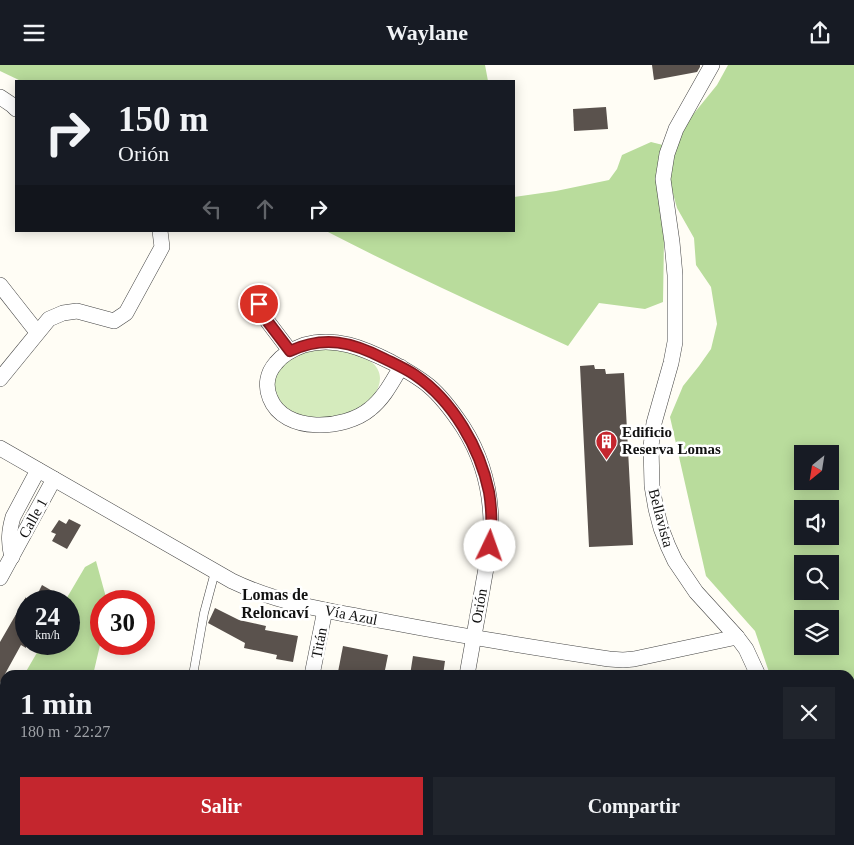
<!DOCTYPE html>
<html lang="es">
<head>
<meta charset="utf-8">
<style>
  :root { --surface:#171b24; --page:#20242c; --text:#f1f3f6; --muted:#9ea1a6; --accent:#c4262e }
  body { margin:0; font-family:"Times New Roman",serif; background:var(--page); color:var(--text); height:100vh; display:flex; flex-direction:column; font-size:19px; white-space:nowrap }
  * { box-sizing:border-box; margin:0 }
  p { font-size:16px; color:var(--muted) }
  .icon { flex:none; width:28px; height:28px; fill:none; stroke:currentColor; stroke-width:2; stroke-linecap:round; stroke-linejoin:round }
  .map { position:relative; flex:1; overflow:hidden }
  .panel { position:absolute; left:0px; top:605px; width:855px; height:175px; display:flex; flex-direction:column; background:var(--surface); border-radius:15px 15px 0 0; box-shadow:0 2px 12px #0003 }
  .panel>* { flex:none }
  .hud { position:absolute; left:15px; top:15px; width:500px; height:152px; border-radius:0px; box-shadow:0 2px 12px #0003; background:#171b24; color:var(--text); overflow:hidden }
  .needle { width:32px; rotate:210deg }
  .controls { position:absolute; left:794px; top:380px; display:grid; gap:10px }
  .controls a { display:grid; place-items:center; width:45px; height:45px; border-radius:0px; background:var(--surface); box-shadow:0 2px 12px #0003; font-size:25px }
  .speed { position:absolute; left:15px; top:525px; display:flex; gap:10px; font-size:25px; font-weight:700; text-align:center }
  .speed>* { display:grid; place-content:center; width:65px; height:65px; border-radius:50%; background:var(--surface); box-shadow:0 2px 12px #0003; line-height:1 }
  .speed small { font-size:12px; font-weight:400 }
  .speed .limit { border:8px solid #d22; background:#fff; color:#111 }
  .pin { position:absolute; display:grid; place-items:center; width:42px; height:42px; color:#fff; margin:-21px; border:2px solid #fff; border-radius:50%; box-shadow:0 1px 5px #0007 }
  .me { position:absolute; width:55px; margin:-28px; rotate:3deg; stroke-linejoin:round; filter:drop-shadow(0 0 4px #0008) }
  .turn { display:flex; align-items:center; gap:18px; height:105px; padding:0 20px; font-size:22px }
  .turn .icon { width:65px; height:65px; stroke-width:2.5 }
  .turn b { display:block; font-size:35px; line-height:42px }
  .lanes { display:flex; align-items:center; height:48px; padding:0 20px; background:#0003; justify-content:center; gap:25px; direction:ltr }
  .lanes .off { opacity:.35 }
  .round { display:grid; place-items:center; flex:none; width:52px; height:52px; border-radius:0px; background:var(--page) }
  .headline { display:flex; align-items:center; justify-content:space-between; height:85px; padding:0 20px }
  h1 { font-size:30px; font-weight:800; line-height:38px }
  .action { display:flex; gap:10px; margin-top:auto; padding:10px 20px }
  .action a { flex:1; height:58px; border-radius:0px; background:var(--accent); color:#fff; font-size:20px; font-weight:800; line-height:58px; text-align:center }
  .action a+a { background:var(--page); color:var(--text) }
  header { display:flex; justify-content:space-between; align-items:center; height:65px; padding:0 20px; background:var(--surface); font-size:22px; font-weight:800 }
  .map>svg:first-child { display:block }
</style>
</head>
<body>
<header><svg class="icon" aria-label="menu" viewBox="0 0 24 24"><path d="M4 6h16M4 12h16M4 18h16"/></svg>Waylane<svg class="icon" aria-label="share" viewBox="0 0 24 24"><path d="M12 15V3M7 8l5-5 5 5M5 13v7h14v-7"/></svg></header>
<div class="map">
<svg width="854" height="780" viewBox="0 0 854 780">
  <rect width="100%" height="100%" fill="#fffdf5"/>
  <path fill="#d5ebbd" d="M 326,283 C 341,285 357,287 370,296 C 389,309 378,332 361,341 C 356,344 350,348 344,350 C 272,370 240,294 326,283 Z"/>
  <g fill="#b9dc9c" fill-rule="evenodd">
    <polygon points="0,0 485,0 488,16 21,16 0,6"/>
    <path d="M 728,0 L 854,0 L 854,780 L 848,780 L 843,775 L 850,775 L 850,610 L 770,610 L 755,566 L 706,511 L 670,352 L 683,321 L 699,301 L 711,284 L 717,259 L 711,222 L 696,200 L 694,173 L 677,143 L 672,125 L 669,105 L 671,89 L 691,52 L 717,20 ZM 802,389 L 830,389 L 830,416 L 802,416 ZM 802,444 L 830,444 L 830,471 L 802,471 ZM 802,499 L 830,499 L 830,526 L 802,526 ZM 802,554 L 830,554 L 830,581 L 802,581 Z"/>
    <path d="M 651,77 L 663,80 L 656,111 L 664,174 L 663,237 L 645,244 L 599,238 L 568,281 C 487,244 405,207 326,166 L 514,166 L 514,132 L 556,126 L 609,115 L 617,104 L 622,90 Z"/>
    <polygon points="96,496 107,536 101,536 101,576 93,610 24,610 42,579 69,579 69,536 65,536 85,502"/>
    <polygon points="5,644 5,709 0,694 0,653"/>
    <polygon points="16,775 83,775 78,780 17,780"/>
  </g>
  <g fill="#5a524d">
    <polygon points="652,0 700,0 700,2 697,7 654,15"/>
    <polygon points="606,42 608,64 574,66 573,44"/>
    <polygon points="594,300 595,304 605,304 606,309 624,308 633,480 589,482 580,301"/>
    <polygon points="69,454 81,460 67,484 52,476 56,469 51,467 59,455 66,459"/>
    <polygon points="42,520 54,527 49,536 34,536"/>
    <polygon points="26,532 26,583 21,580 0,618 0,577"/>
    <polygon points="215,543 239,555 266,561 265,565 298,571 293,597 276,594 277,590 244,583 245,578 208,558"/>
    <polygon points="343,581 388,590 384,610 353,610 338,607"/>
    <polygon points="413,591 445,596 443,610 410,610"/>
  </g>
  <g fill="none" stroke-linecap="round" stroke-linejoin="round">
    <defs>
      <g id="lane">
        <polyline points="193,610 204,548 215,507"/>
        <polyline points="115,780 119,775"/>
      </g>
      <g id="street">
        <polyline points="712,0 676,64 667,89 663,114 672,177 675,210 675,277 671,298 654,358 651,381 652,421 656,444 661,463 668,481 675,496 696,527 737,572 746,584 758,610"/>
        <polyline points="0,32 12,40 16,44"/>
        <polyline points="0,220 37,267"/>
        <polyline points="259,239 268,257 290,286"/>
        <path d="M 401,302 C 392,317 384,333 370,344 C 345,365 284,369 270,333 C 265,321 267,308 276,298 C 283,289 293,284 304,280 C 335,271 363,283 391,297 C 404,304 417,311 429,321 C 442,332 453,347 463,362 C 486,398 494,438 490,481 L 467,610"/>
        <polyline points="0,314 49,254 63,248 77,246 114,256 126,248 162,182 160,166"/>
        <path d="M 0,383 L 232,516 C 282,540 336,547 389,557 C 462,571 536,583 609,594 L 623,595 L 634,594 L 737,572"/>
        <path d="M 12,492 C 8,477 9,466 13,452 L 38,405"/>
        <polyline points="0,513 54,414"/>
        <polyline points="312,610 325,545"/>
        <polyline points="285,775 286,780"/>
        <polyline points="442,775 442,780"/>
        <polyline points="645,775 645,780"/>
        <polyline points="828,775 832,780"/>
      </g>
    </defs>
    <use href="#lane" stroke="#444" stroke-width="9"/>
    <use href="#street" stroke="#444" stroke-width="16"/>
    <use href="#lane" stroke="#fff" stroke-width="8"/>
    <use href="#street" stroke="#fff" stroke-width="15"/>
  </g>
  <g fill="none" stroke-linecap="round" stroke-linejoin="round">
    <defs>
      <path id="route" d="M 259,239 L 268,257 L 290,286 C 325,270 352,277 385,294 C 395,299 406,304 415,310 C 453,336 480,383 489,427 C 492,445 492,463 490,481"/>
    </defs>
    <use href="#route" stroke="#7f191e" stroke-width="12"/>
    <use href="#route" stroke="#c4262e" stroke-width="9"/>
  </g>
  <defs>
    <symbol id="building-pin" viewBox="-11 -11 22 30"><path d="M0 17L-7.5 6A9.5 9.5 0 1 1 7.5 6Z" fill="#c4262e" stroke="#fff"/><path d="M-4-6H4V6H1V3H-1V6H-4ZM-2.5-4.3h1.7v1.8h-1.7ZM.8-4.3h1.7v1.8H.8ZM-2.5-1h1.7V.8h-1.7ZM.8-1h1.7V.8H.8Z" fill="#fff"/></symbol>
  </defs>
  <g fill-rule="evenodd">
    <use href="#building-pin" x="594" y="364" width="25" height="34"/>
  </g>
  <g text-anchor="middle" dominant-baseline="central" stroke-width="5" stroke-linejoin="round" paint-order="stroke">
    <g font-size="15" font-weight="bold" fill="#111" stroke="#fff" text-anchor="start">
      <text x="622" y="367">Edificio<tspan x="622" dy="17">Reserva Lomas</tspan></text>
    </g>
    <g font-size="15" fill="#111" stroke="#fff">
      <text transform="translate(33 453) rotate(-61)">Calle 1</text>
      <text transform="translate(661 453) rotate(75)">Bellavista</text>
      <text transform="translate(479 541) rotate(-80)">Orión</text>
      <text transform="translate(351 550) rotate(11)">Vía Azul</text>
      <text transform="translate(319 578) rotate(-79)">Titán</text>
    </g>
    <g font-size="16" font-weight="bold" fill="#111" stroke="#fff">
      <text x="275" y="529">Lomas de<tspan x="275" dy="18">Reloncaví</tspan></text>
    </g>
  </g>
</svg>
<div class="controls">
<a><svg class="needle" viewBox="-14 -14 28 28"><path d="M0-13l5 13h-10z" fill="#e53935"/><path d="M0 13l5-13h-10z" fill="#9ea1a6"/></svg></a>
<a><svg class="icon" aria-label="sound" viewBox="0 0 24 24"><path d="M4 9h4l5-4v14l-5-4H4zM17 9q2 3 0 6"/></svg></a>
<a><svg class="icon" aria-label="search" viewBox="0 0 24 24"><circle cx="10" cy="10" r="6"/><path d="M15 15l6 6"/></svg></a>
<a><svg class="icon" aria-label="layers" viewBox="0 0 24 24"><path d="M12 4l9 5-9 5-9-5zM3 14l9 5 9-5"/></svg></a>
</div>
<div class="speed"><div>24<small>km/h</small></div><div class="limit">30</div></div>
<div class="pin" style="left:259px;top:239px;background:#d93025"><svg class="icon" aria-label="arrive" viewBox="0 0 24 24"><path d="M6 21V4h12l-3 4 3 4H6"/></svg></div>
<svg class="me" style="left:490px;top:481px" viewBox="-20 -20 40 40"><circle r="19" fill="#fff"/><path d="M0-13L10 11 0 6-10 11z" fill="#c4262e"/></svg>
<div class="hud">
<div class="turn"><svg class="icon" aria-label="right" viewBox="0 0 24 24"><path d="M7 20v-9h11M14 6l5 5-5 5"/></svg><div><b>150 m</b>Orión</div></div>
<div class="lanes"><svg class="icon off" aria-label="left" viewBox="0 0 24 24"><path d="M17 20v-9H6M10 6l-5 5 5 5"/></svg><svg class="icon off" aria-label="ahead" viewBox="0 0 24 24"><path d="M12 20V5M6 11l6-6 6 6"/></svg><svg class="icon" aria-label="right" viewBox="0 0 24 24"><path d="M7 20v-9h11M14 6l5 5-5 5"/></svg></div>
</div>
<section class="panel">
<div class="headline"><div><h1>1 min</h1><p>180 m · 22:27</p></div><a class="round"><svg class="icon" aria-label="close" viewBox="0 0 24 24"><path d="M6 6l12 12M18 6L6 18"/></svg></a></div>
<div class="action"><a>Salir</a><a>Compartir</a></div>
</section>
</div>
</body>
</html>
